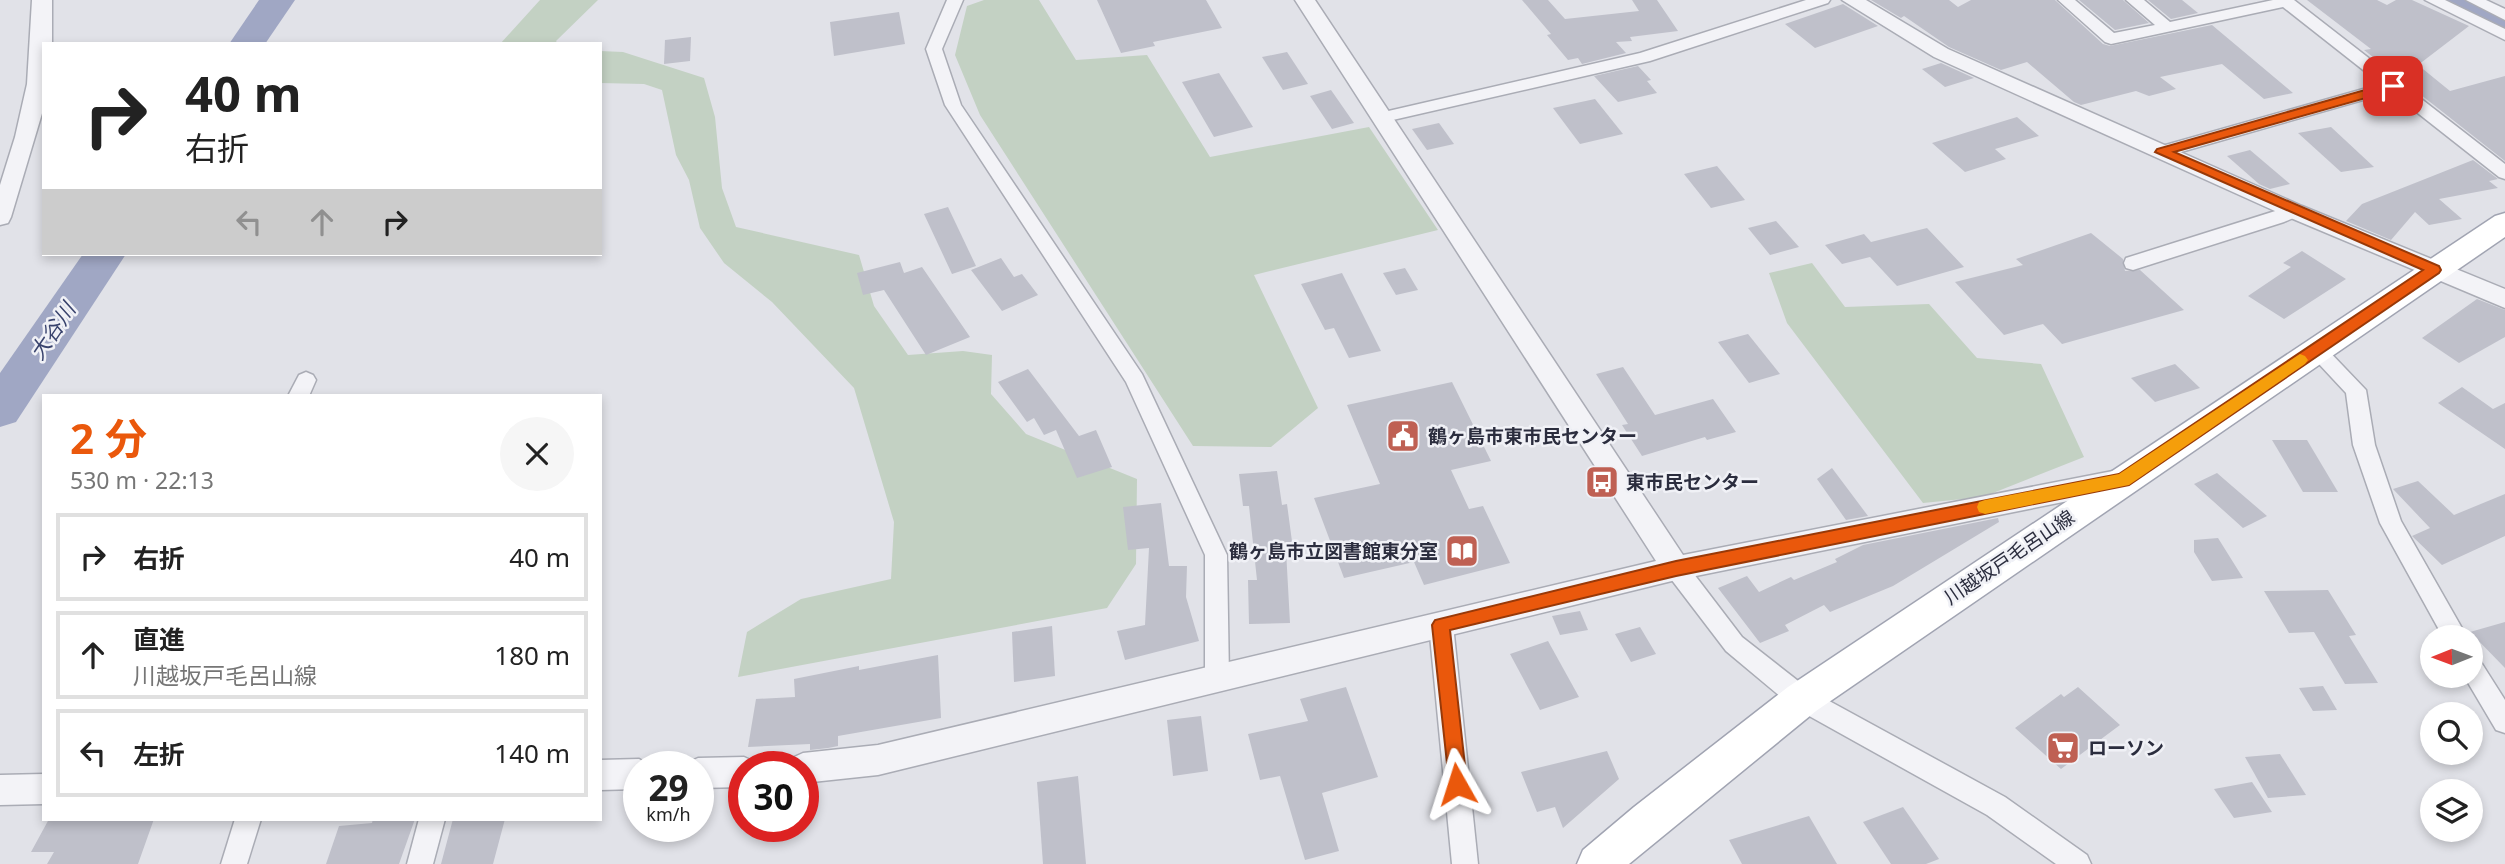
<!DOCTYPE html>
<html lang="ja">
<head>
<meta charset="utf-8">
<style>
  :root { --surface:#fff; --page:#f6f6f6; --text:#222; --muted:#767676; --line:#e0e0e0; --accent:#ea580c }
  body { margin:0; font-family:"Noto Sans","Noto Sans JP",sans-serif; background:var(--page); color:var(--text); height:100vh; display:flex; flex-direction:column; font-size:26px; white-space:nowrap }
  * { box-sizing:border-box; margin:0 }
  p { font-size:23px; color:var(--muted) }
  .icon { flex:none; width:38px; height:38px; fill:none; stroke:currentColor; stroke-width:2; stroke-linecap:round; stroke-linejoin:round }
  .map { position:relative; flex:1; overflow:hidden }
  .side { position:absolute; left:42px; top:394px; width:560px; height:427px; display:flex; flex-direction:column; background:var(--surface); border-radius:0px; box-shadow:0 4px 10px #0003 }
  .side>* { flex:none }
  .guide { position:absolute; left:42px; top:42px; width:560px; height:214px; border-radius:0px; box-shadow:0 4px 10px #0003; background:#fff; color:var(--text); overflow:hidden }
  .needle { width:46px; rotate:269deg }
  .fabs { position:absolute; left:2420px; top:625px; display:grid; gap:14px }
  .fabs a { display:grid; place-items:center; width:63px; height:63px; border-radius:50%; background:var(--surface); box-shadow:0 4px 10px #0003; font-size:35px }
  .speed { position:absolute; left:623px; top:751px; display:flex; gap:14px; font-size:35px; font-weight:700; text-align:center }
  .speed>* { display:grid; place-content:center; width:91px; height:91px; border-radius:50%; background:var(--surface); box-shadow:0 4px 10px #0003; line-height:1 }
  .speed small { font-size:18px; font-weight:400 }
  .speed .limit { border:10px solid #d22; background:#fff; color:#111 }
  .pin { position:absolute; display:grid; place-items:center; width:60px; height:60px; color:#fff; margin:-30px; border-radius:14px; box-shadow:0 4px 10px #0006 }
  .me { position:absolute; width:77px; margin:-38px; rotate:354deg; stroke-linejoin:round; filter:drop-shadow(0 0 5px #0008) }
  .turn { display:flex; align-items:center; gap:24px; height:147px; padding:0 28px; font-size:32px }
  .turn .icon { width:91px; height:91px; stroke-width:2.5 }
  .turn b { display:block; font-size:49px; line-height:60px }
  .lanes { display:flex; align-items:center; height:66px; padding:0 28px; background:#0003; justify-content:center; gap:35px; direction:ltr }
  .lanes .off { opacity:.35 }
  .round { display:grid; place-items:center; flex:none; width:74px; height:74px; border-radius:37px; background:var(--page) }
  .summary { display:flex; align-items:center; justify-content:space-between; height:119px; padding:0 28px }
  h1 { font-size:42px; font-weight:700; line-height:52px; color:var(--accent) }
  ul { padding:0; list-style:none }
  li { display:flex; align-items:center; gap:21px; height:88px; margin:0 14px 10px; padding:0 14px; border:4px solid var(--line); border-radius:0px }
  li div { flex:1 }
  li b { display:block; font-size:26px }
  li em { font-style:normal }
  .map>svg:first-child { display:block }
</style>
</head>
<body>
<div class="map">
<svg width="2505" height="864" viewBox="0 0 2505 864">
  <rect width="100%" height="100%" fill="#e1e2e8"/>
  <g fill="#c3d1c3">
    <polygon points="540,0 598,0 556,41 558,44 500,44"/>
    <polygon points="984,0 1039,0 1076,60 1147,55 1210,157 1369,127 1438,230 1254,275 1318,408 1271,447 1193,446 980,115 955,55 967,6"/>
    <polygon points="600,51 623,52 704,78 715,117 722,188 736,227 859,255 874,306 908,355 963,351 992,355 991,394 1026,434 1137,479 1136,564 1107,608 738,677 747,632 801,599 891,579 894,522 854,388 772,302 724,263 700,228 689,180 676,155 662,90 644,84 600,83"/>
    <polygon points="1812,263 1845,307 1929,304 1977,358 2041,364 2084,457 1983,497 1923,503 1787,323 1769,273"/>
  </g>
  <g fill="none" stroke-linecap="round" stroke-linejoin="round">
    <g fill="#a0a7c4" fill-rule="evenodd">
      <polygon points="259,0 295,0 265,44 229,44"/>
      <polygon points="2433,0 2479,0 2505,12 2505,37 2492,34 2439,7"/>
      <polygon points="83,254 126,254 16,422 0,427 0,373"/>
    </g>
  </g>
  <g fill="#bfc0ca">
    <polygon points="1097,0 1206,0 1222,28 1153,42 1155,46 1121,53"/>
    <polygon points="1522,0 1548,0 1565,19 1639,11 1632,0 1657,0 1678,31 1630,37 1632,41 1616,42 1626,53 1582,64 1578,58 1568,60 1547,35 1551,34"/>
    <polygon points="1871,0 1949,0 1958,7 1971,0 2055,0 2103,44 2110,46 2212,25 2293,93 2264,99 2222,64 2160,77 2176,89 2149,96 2136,91 2081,105 2074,102 2027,62 2001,70 1949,47 1904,16 1901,18"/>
    <polygon points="2079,0 2123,0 2149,23 2115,30"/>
    <polygon points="2148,0 2182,0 2198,13 2171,19"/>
    <polygon points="2307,0 2377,0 2387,5 2396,0 2412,0 2469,26 2418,65 2450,91 2505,76 2505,161 2364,50 2371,49"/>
    <polygon points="1843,4 1878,26 1815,48 1785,24"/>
    <polygon points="899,12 905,44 834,56 830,22"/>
    <polygon points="691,37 690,61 664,64 665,40"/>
    <polygon points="1287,52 1308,84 1283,90 1262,57"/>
    <polygon points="1941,63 1974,78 1945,87 1922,69"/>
    <polygon points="1638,66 1651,80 1647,81 1657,93 1618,102 1594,76"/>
    <polygon points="1219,73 1253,127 1214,137 1182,82"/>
    <polygon points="1331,90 1354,123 1332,129 1310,96"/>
    <polygon points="1595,99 1623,134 1580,144 1553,108"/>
    <polygon points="2017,117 2039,136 1995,149 2006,159 1965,172 1932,143"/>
    <polygon points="1439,123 1454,144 1427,150 1412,129"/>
    <polygon points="2331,127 2374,167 2341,172 2298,133"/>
    <polygon points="2250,150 2290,184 2270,189 2259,184 2227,156"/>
    <polygon points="2473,160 2498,179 2489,181 2498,188 2439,199 2462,219 2429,225 2415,212 2391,240 2346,221 2362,204"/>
    <polygon points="1717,166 1745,200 1711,208 1684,174"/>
    <polygon points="948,207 976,266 952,274 924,214"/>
    <polygon points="1776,221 1799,247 1770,255 1748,228"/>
    <polygon points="1927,228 1964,267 1897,286 1870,257 1842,264 1825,245 1864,234 1871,242"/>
    <polygon points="2091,233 2123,259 2125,271 2140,270 2184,310 2062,344 2043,324 2004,335 1955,282 2023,265 2016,259"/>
    <polygon points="2302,251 2346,279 2284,319 2248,296 2291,267 2283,263"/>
    <polygon points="1001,258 1014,277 1022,274 1038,295 1002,311 971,270"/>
    <polygon points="900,262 904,273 922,267 970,337 926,355 884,290 863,295 857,273"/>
    <polygon points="1405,268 1418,290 1396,295 1383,273"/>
    <polygon points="1342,273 1381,351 1349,358 1334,328 1325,330 1301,284"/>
    <polygon points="2477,299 2505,310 2505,337 2459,363 2422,338"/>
    <polygon points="1748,334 1780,374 1749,383 1718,342"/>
    <polygon points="2175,364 2200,388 2155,402 2131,378"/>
    <polygon points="1623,367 1655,415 1713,399 1736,432 1707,440 1705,437 1642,456 1622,425 1628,424 1596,374"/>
    <polygon points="1028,369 1079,436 1096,430 1112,467 1077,478 1056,430 1044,435 1034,418 1027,422 998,382"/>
    <polygon points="1452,382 1491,461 1451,470 1469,509 1483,506 1510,563 1424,585 1414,562 1344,578 1314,498 1380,484 1347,405"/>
    <polygon points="2462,387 2493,409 2505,403 2505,449 2438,403"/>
    <polygon points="2272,440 2307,440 2338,492 2303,492"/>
    <polygon points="1832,468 1868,516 1846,520 1817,479"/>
    <polygon points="1277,471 1282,505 1287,504 1293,549 1286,550 1290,623 1249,624 1248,580 1257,580 1249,506 1243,506 1239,474"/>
    <polygon points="2217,473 2232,486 2267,516 2243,528 2194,484"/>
    <polygon points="2418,481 2454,515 2505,494 2505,536 2442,565 2412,536 2430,528 2393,489"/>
    <polygon points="1161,503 1169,566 1187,566 1186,597 1199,641 1125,660 1117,631 1145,625 1149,548 1128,550 1123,507"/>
    <polygon points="1998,518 1999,522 1893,586 1830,612 1824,605 1785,625 1789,631 1760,643 1718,588 1747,576 1759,592 1791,577 1794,580 1837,562 1835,559 1863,545"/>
    <polygon points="2218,538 2243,578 2212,581 2194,552 2194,540"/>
    <polygon points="2328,590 2356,635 2349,636 2378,683 2345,684 2314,632 2289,633 2264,591"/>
    <polygon points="1580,611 1588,630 1560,635 1552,616"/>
    <polygon points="2505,622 2505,668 2470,632"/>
    <polygon points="1052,626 1055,676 1014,682 1012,632"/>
    <polygon points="1640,627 1656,654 1631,662 1615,634"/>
    <polygon points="1548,641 1579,697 1540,710 1510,654"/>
    <polygon points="938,655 941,718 838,736 838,746 828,748 810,750 810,744 748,747 756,699 795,697 794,679 859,666 859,670"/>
    <polygon points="2323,686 2337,710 2313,711 2299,688"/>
    <polygon points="1346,687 1378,777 1322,793 1339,851 1305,860 1280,776 1260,780 1248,734 1308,721 1300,699"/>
    <polygon points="2078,687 2120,725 2061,769 2015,728 2061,694 2064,697"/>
    <polygon points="1201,716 1208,771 1173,776 1167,720"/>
    <polygon points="1607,751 1619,779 1563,828 1555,807 1537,812 1521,772"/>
    <polygon points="2280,754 2306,795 2268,798 2245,757"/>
    <polygon points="1078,776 1086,864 1043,864 1037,782"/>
    <polygon points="2252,782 2272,812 2234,818 2214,789"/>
    <polygon points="1903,807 1939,859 1926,864 1891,864 1863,822"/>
    <polygon points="1809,816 1837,864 1742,864 1729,840"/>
    <polygon points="49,819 154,819 138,864 47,864 54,852 31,852"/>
    <polygon points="373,819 415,819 399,864 326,864 339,826 372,823"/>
    <polygon points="453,819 505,819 493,864 441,864"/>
  </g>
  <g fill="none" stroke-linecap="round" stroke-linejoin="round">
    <defs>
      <g id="minor">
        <polygon points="947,0 963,0 942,49 961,105 1142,374 1227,555 1229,679 1226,687 1217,690 1208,687 1205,679 1205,555 1126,382 945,105 926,49"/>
        <polygon points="1806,0 1830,0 1828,3 1650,61 1384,122 1375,117 1384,112 1640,53"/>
        <polygon points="2058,0 2075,0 2114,33 2155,25 2126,0 2144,0 2170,22 2273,0 2294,0 2505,164 2505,179 2499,177 2391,92 2167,156 2155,156 2152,152 2155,148 2381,84 2283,7 2111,44 2105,42"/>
        <polygon points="2425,0 2445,0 2505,29 2505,40"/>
        <polygon points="2466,0 2486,0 2505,9 2505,20"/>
        <polygon points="2294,205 2300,207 2303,211 2300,215 2284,222 2133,270 2126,268 2124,263 2126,258"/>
        <polygon points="2315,342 2322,344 2366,390 2375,445 2401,521 2467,637 2443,637 2380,523 2353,445 2346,393 2305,349 2308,344"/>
        <polygon points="306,372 313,375 316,380 309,396 288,396 299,375"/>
        <polygon points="1676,558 1684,561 1742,637 1811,691 2005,797 2087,855 2091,864 2056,864 1987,815 1793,707 1726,651 1668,575 1665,568 1668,561"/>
        <polygon points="1441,615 1449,618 1453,625 1478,864 1452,864 1429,625 1433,618"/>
        <polygon points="2471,655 2479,659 2505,700 2505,733 2496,730 2464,676 2471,676"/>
        <polygon points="235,819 261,819 247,864 221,864"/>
        <polygon points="419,819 445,819 433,864 407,864"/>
      </g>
      <g id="tertiary">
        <polygon points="32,0 52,0 52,44 44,44 43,110 11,217 8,223 0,225 0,185 15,137 27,84"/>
        <polygon points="1295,0 1315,0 1683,555 2123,469 2133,472 2136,480 2133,488 1676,580 878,775 803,783 803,766 788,766 792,758 803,753 878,745 1656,561"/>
        <polygon points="1842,0 1866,0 1948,49 2302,206 2505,289 2505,308 2286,216 1934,57"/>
        <polygon points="744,757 755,762 757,766 744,766 744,787 698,788 698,766 685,766 687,763 698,758"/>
        <polygon points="639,759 651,766 639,766 639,789 600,790 600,760"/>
        <polygon points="44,774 44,804 0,805 0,775"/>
      </g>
      <polygon id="primary" points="2505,213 2505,237 1816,711 1629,864 1577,864 1583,850 1634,807 1788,687 2495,216"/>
    </defs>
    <use href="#minor" stroke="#aaacb5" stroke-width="3"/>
    <use href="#tertiary" stroke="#aaacb5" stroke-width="3"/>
    <use href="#primary" stroke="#a1a4b2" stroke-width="3"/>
    <use href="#minor" fill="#f3f3f7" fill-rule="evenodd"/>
    <use href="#tertiary" fill="#f3f3f7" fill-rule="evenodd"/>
    <use href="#primary" fill="#fff" fill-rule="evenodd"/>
  </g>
  <polygon fill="#ea580c" stroke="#983908" stroke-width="2" points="2393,82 2400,86 2398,89 2174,152 2439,266 2441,270 2439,273 2129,485 1676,576 1450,630 1467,784 1464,791 1457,793 1450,791 1432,625 1435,620 1676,561 2119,474 2423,270 2155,152 2157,149"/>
  <polygon fill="#f59e0b" points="2300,354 2305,356 2308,360 2305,364 2129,485 1985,514 1979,512 1977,507 1979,502 1985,500 2119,474"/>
  <defs>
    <symbol id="civic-square" viewBox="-11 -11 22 22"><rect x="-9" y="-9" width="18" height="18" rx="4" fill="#bf6053" stroke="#f0f1f6"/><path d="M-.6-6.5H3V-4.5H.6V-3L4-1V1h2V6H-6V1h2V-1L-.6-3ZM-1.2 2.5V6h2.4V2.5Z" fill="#fff"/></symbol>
    <symbol id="bus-square" viewBox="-11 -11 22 22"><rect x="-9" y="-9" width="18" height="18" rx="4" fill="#bf6053" stroke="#f0f1f6"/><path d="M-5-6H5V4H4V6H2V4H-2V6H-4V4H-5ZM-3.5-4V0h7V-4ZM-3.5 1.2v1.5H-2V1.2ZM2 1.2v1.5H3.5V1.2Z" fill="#fff"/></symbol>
    <symbol id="library-square" viewBox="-11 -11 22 22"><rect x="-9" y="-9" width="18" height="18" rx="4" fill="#bf6053" stroke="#f0f1f6"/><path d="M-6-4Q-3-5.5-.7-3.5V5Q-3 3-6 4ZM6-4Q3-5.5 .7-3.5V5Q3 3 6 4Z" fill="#fff"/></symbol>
    <symbol id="supermarket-square" viewBox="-11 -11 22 22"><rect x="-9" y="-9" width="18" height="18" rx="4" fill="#bf6053" stroke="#f0f1f6"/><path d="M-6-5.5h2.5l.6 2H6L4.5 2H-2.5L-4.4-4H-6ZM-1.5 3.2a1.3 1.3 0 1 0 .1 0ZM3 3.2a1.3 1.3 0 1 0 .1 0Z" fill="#fff"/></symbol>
  </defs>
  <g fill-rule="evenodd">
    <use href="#civic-square" x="1384" y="417" width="38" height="38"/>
    <use href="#bus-square" x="1583" y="463" width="38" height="38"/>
    <use href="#library-square" x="1443" y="532" width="38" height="38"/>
    <use href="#supermarket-square" x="2044" y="729" width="38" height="38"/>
  </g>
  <g text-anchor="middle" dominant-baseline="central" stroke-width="5" stroke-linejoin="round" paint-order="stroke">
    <g font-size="19" font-weight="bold" fill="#2b2d3e" stroke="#f0f1f6" text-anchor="start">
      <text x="1428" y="436">鶴ヶ島市東市民センター</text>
      <text x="1626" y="482">東市民センター</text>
      <text x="1438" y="551" text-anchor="end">鶴ヶ島市立図書館東分室</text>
      <text x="2088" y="748">ローソン</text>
    </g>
    <g font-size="19" fill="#2b2d3e" stroke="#f0f1f6">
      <text transform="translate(2009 557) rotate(-34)">川越坂戸毛呂山線</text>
    </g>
    <g font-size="21" font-style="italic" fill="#39436d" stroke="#f0f1f6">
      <text transform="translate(52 331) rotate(-56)">大谷川</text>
    </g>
  </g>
</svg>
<div class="fabs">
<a><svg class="needle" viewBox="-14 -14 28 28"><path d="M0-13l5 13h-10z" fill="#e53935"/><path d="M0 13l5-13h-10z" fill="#767676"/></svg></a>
<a><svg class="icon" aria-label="search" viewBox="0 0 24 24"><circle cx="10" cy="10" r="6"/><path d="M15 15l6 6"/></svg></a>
<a><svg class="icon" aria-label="layers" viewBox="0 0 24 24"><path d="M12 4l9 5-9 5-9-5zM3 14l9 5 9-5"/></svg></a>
</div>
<div class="speed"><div>29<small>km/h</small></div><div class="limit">30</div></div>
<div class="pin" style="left:2393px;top:86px;background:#d93025"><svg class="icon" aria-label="arrive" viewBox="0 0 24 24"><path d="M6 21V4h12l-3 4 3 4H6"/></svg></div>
<svg class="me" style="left:1457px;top:784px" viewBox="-20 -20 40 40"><path d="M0-17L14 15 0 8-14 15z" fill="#ea580c" stroke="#fff" stroke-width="4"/></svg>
<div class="guide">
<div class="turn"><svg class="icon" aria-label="right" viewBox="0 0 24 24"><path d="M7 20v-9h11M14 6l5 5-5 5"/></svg><div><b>40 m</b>右折</div></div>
<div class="lanes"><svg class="icon off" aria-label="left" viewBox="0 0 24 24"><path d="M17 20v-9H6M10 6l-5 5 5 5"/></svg><svg class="icon off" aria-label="ahead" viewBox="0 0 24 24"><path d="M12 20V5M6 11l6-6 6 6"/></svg><svg class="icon" aria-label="right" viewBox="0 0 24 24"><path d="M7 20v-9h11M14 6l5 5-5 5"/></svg></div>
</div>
<section class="side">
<div class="summary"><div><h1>2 分</h1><p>530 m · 22:13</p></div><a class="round"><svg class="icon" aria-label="close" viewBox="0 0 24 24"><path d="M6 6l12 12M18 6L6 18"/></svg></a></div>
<ul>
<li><svg class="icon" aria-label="right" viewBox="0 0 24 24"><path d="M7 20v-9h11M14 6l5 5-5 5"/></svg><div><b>右折</b></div><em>40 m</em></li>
<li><svg class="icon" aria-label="ahead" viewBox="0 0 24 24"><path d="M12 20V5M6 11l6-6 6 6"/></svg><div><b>直進</b><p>川越坂戸毛呂山線</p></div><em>180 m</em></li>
<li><svg class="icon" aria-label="left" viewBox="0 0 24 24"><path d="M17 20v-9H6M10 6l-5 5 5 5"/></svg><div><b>左折</b></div><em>140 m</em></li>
</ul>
</section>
</div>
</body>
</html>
